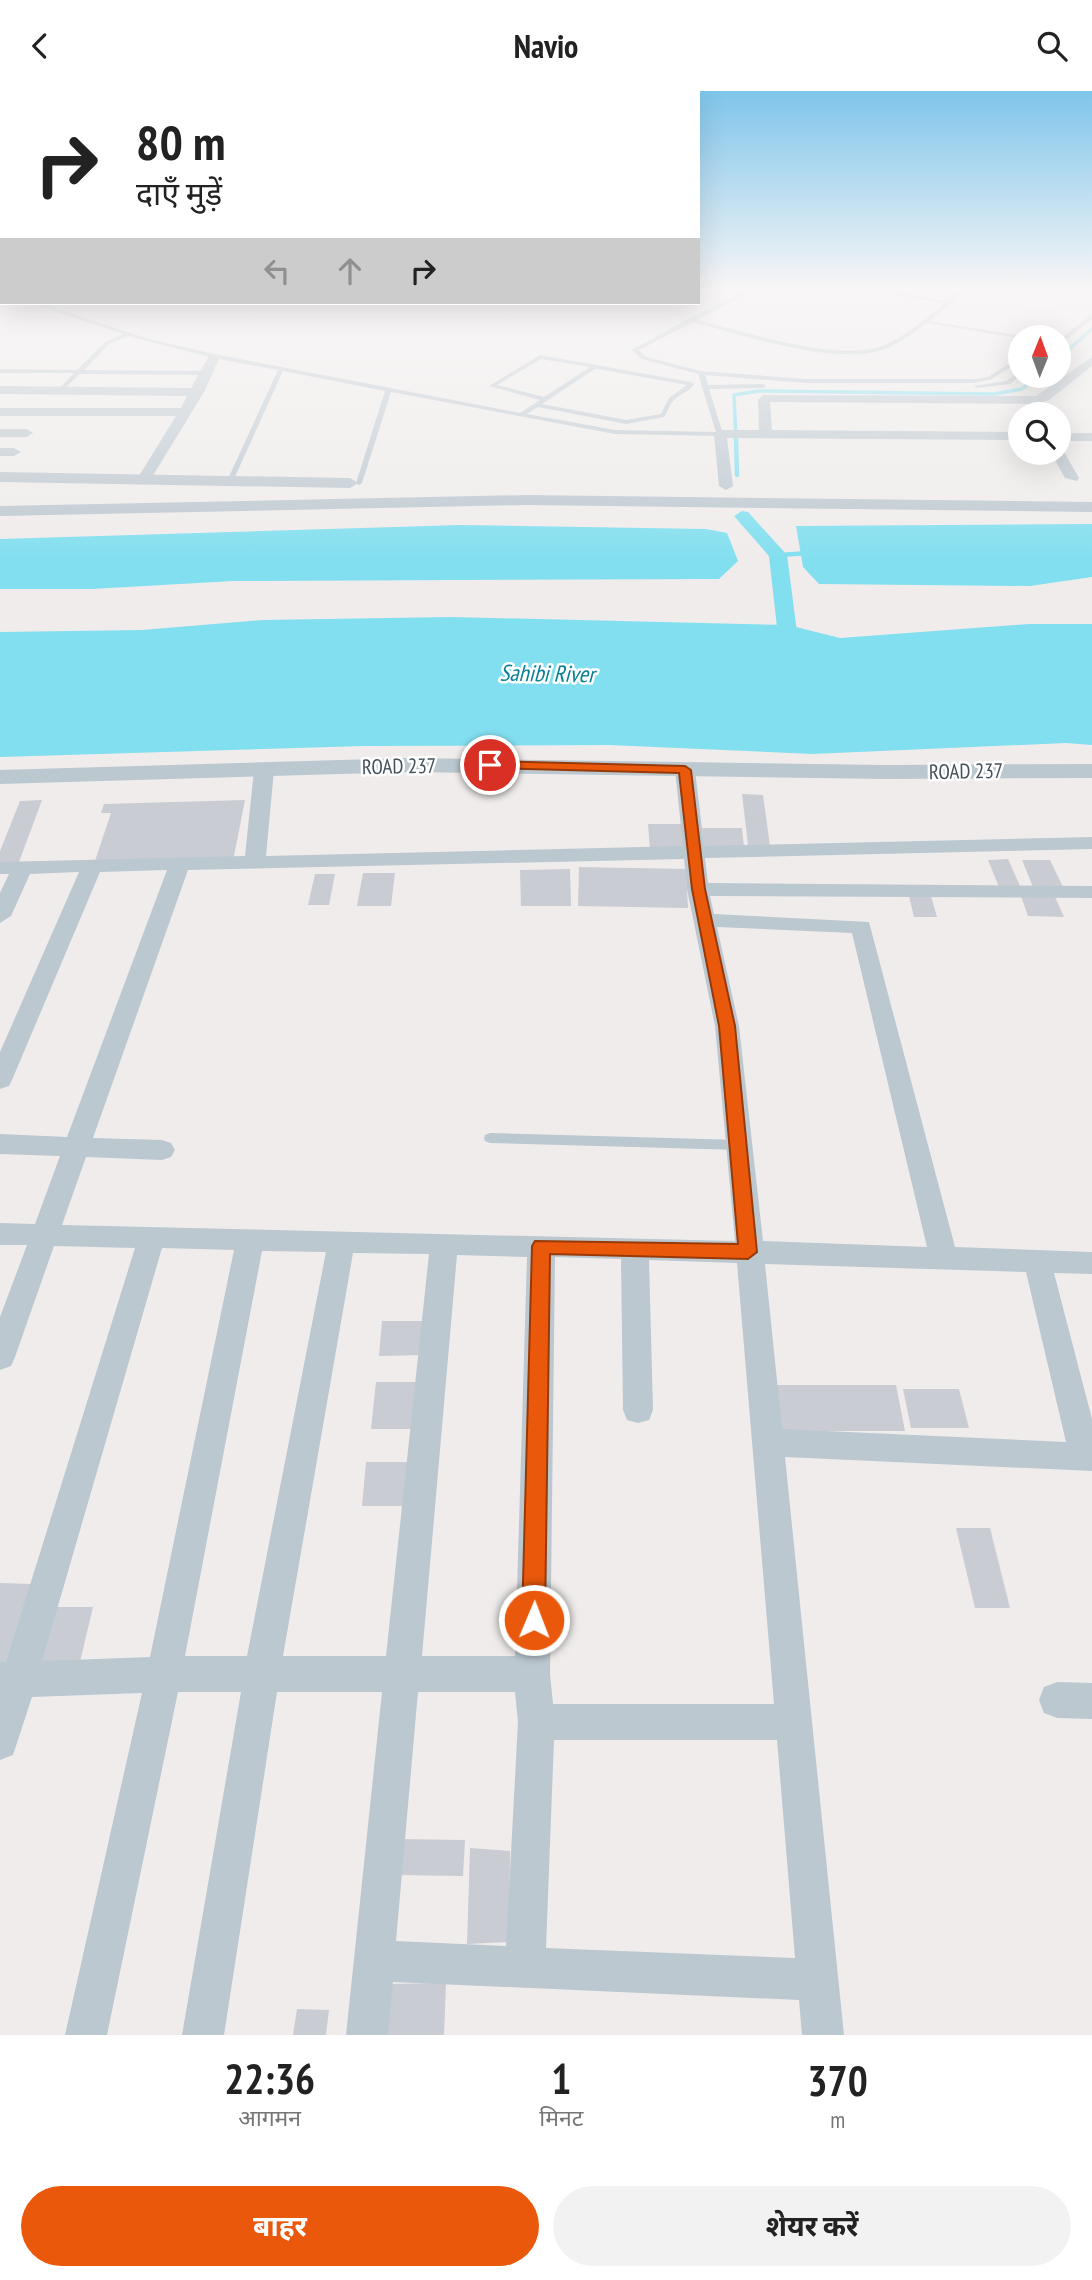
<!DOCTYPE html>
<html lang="hi">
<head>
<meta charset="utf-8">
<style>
  :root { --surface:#fff; --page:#f2f2f2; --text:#222; --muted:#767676; --accent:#ea580c }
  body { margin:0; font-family:"PT Sans Narrow","Noto Sans Devanagari",sans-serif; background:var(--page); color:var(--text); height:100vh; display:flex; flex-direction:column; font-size:26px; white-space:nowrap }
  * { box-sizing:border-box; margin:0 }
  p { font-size:23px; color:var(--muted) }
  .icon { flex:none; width:38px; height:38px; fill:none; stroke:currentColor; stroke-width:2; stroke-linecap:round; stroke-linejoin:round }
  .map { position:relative; height:1944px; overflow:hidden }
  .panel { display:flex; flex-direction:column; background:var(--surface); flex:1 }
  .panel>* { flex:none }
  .hud { position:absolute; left:0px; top:0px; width:700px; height:214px; box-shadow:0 7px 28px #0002; background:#fff; color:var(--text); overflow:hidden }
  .needle { width:46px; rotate:1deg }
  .tools { position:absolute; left:1008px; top:234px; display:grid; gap:14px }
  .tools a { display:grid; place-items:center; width:63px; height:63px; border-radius:50%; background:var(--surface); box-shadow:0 7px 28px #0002; font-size:35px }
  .pin { position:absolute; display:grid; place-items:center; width:60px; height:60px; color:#fff; margin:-30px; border:4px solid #fff; border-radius:50%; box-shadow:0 2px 7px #0007 }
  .me { position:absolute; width:77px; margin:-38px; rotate:1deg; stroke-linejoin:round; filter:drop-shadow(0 0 5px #0008) }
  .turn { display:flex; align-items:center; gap:24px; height:147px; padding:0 21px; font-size:32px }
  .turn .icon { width:91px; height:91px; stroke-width:2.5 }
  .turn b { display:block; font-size:49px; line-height:60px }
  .lanes { display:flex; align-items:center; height:66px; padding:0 21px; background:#0003; justify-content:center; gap:35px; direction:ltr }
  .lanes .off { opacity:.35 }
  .eta { display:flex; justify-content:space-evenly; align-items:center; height:119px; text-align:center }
  .eta b { font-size:42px; font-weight:700; line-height:49px }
  .action { display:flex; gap:14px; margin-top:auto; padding:14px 21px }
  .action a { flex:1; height:80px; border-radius:42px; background:var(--accent); color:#fff; font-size:28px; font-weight:700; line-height:80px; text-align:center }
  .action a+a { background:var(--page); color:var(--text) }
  header { display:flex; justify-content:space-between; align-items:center; height:91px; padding:0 21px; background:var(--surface); font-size:32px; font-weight:700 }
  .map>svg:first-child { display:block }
</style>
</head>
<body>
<header><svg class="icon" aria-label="back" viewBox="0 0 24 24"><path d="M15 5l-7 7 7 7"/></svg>Navio<svg class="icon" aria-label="search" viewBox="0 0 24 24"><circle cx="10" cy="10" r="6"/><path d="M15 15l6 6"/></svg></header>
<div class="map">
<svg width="1092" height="1944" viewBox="0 0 1092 1944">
  <rect width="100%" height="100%" fill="#f0ecec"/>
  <g fill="#82dfef">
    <polygon points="1092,433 1092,486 1030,495 819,493 803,476 796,435"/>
    <polygon points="460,434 706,438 727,442 738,470 719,488 233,490 92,498 0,498 0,448"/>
    <polygon points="451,526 788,534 840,547 1029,533 1092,533 1092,654 1066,652 812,663 609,654 364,655 0,666 0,541 142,539 263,529"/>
  </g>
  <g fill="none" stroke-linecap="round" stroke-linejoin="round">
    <g stroke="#82dfef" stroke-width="3.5">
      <polyline points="1059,267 1092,238"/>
      <polyline points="736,349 734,304 758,300 994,303 1022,298 1037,285"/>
    </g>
    <g stroke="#82dfef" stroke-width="4.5">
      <polyline points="736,347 737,384"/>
      <polyline points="778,464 810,462"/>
    </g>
    <polygon fill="#82dfef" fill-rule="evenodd" points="742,420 748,421 787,464 801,572 798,576 791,578 781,572 769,465 734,425"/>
  </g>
  <g fill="#c9ccd2">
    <polygon points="742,703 763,704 770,755 748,754"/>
    <polygon points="42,709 19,771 0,772 0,760 20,710"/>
    <polygon points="245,709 233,770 94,773 111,722 101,722 104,713"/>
    <polygon points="648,733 685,733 687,758 650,758"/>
    <polygon points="702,737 742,737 744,756 704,756"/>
    <polygon points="1008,768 1020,795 999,796 988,769"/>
    <polygon points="1022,769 1050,769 1063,796 1033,796"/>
    <polygon points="579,776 686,778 688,817 578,815"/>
    <polygon points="570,778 571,815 521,815 520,779"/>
    <polygon points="363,782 395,782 391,815 357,815"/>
    <polygon points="315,783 335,783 329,814 308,814"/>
    <polygon points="909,805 931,805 937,826 914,826"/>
    <polygon points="1021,805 1055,806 1064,826 1028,825"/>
    <polygon points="382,1230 430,1230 427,1264 379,1265"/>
    <polygon points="376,1291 427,1291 423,1338 371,1338"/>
    <polygon points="770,1294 896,1294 905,1340 776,1340"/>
    <polygon points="903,1298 959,1298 969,1337 911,1337"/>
    <polygon points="366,1371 416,1371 413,1415 362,1415"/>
    <polygon points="956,1437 990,1437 1010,1517 975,1517"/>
    <polygon points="0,1492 32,1493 9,1575 0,1575"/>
    <polygon points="53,1516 93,1516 79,1575 38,1574"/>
    <polygon points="398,1748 465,1749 463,1785 395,1784"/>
    <polygon points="470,1757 510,1760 509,1851 467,1853"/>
    <polygon points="446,1892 444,1944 384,1944 388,1893"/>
    <polygon points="297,1918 329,1919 326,1944 293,1944"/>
  </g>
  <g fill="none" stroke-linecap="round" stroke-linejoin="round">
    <g fill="#bcc8d0" fill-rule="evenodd">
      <path d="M 748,198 L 755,198 L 697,229 C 743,240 838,272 882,255 C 905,246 925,228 944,213 L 866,198 L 878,198 L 947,210 L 962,198 L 968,198 L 930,230 L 1033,247 L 1020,247 L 926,232 C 914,242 900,252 885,258 C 837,276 742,244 693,231 L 639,259 L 646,266 L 701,280 L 806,288 L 974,288 L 988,286 L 1018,267 L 1020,266 L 1020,270 L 992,288 L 974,292 L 806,292 L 705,284 L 708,294 L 763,293 L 766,295 L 763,297 L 709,298 L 723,343 L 720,345 L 615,343 L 391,301 L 362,392 L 359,394 L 356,392 L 385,300 L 283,280 L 233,390 L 230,392 L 227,390 L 278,279 L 214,267 L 128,245 L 109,253 L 84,279 L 207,280 L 210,282 L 207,284 L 80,283 L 61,301 L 59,298 L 74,282 L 0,282 L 0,278 L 77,279 L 105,251 L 123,243 L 31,212 L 39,212 L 149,248 L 214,263 L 520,322 L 540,309 L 489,295 L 540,264 L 691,291 L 694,293 C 689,302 680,302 674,309 C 669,314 668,321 664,326 L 626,333 L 538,316 L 527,323 L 615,339 L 716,341 L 698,283 L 642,268 L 632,259 L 688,228 ZM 541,268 L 590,276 L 544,306 L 497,294 ZM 595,278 L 598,278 L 687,294 L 669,307 L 661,323 L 626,329 L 542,313 Z"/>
      <rect x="0" y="199" width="2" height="4"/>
      <polygon points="1092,223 1092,228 1059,254 1059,249"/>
      <polygon points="1020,280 1020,285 1010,293 977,297 974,295 1006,290"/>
      <polygon points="490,1042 740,1049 745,1051 747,1054 745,1057 740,1059 490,1052 485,1050 484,1047 485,1044"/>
    </g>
    <g fill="#bcc8d0" fill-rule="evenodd">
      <polygon points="210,263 220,265 204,301 149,391 137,388 176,325 0,325 0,317 181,317 187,305 0,303 0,295 191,297"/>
      <polygon points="1092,266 1092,275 1049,309 1037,313 770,311 772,339 1020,341 1020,349 727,347 733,395 726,399 719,395 714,343 720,339 759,339 758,309 763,304 1036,305"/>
      <polygon points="0,338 27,338 33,342 27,346 0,346"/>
      <rect x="1059" y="342" width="33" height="8"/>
      <polygon points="0,357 14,357 21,361 14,365 0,365"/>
      <polygon points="1059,358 1063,359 1079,387 1077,390 1065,387 1051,362 1059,362"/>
      <path d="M 264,673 L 274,679 L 266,765 L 683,755 L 675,679 L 685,673 L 695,679 L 704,755 L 1092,746 L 1092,758 L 705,767 L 708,792 L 1092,795 L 1092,807 L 710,805 L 714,823 L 869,831 L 955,1156 L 1092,1161 L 1092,1183 L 1054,1182 L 1092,1328 L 1092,1380 L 785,1366 L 844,1944 L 802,1944 L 799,1909 L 393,1891 L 388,1944 L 346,1944 L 382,1601 L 277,1601 L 224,1944 L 182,1944 L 241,1601 L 178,1601 L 107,1944 L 65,1944 L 142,1602 L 32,1606 L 13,1664 L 0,1669 L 0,1571 L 6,1571 L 135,1157 L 54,1155 L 15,1266 L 11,1275 L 0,1279 L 0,1226 L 27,1154 L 0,1154 L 0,1132 L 35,1133 L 60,1065 L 0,1063 L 0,1043 L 67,1046 L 167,779 L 100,781 L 12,989 L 9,995 L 0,998 L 0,961 L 79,781 L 30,783 L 11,825 L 0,832 L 0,802 L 9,783 L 0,783 L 0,771 L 245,765 L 254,679 ZM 684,768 L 687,798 L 715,935 L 735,1150 L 62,1134 L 86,1066 L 162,1069 L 171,1066 L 175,1059 L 171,1052 L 162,1049 L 93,1047 L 188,779 ZM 717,836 L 852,842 L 927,1156 L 763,1150 L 739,935 ZM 162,1157 L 234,1159 L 150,1566 L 42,1570 ZM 262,1160 L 326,1161 L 247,1565 L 185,1565 ZM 353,1162 L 429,1163 L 386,1565 L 283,1565 ZM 457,1164 L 527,1166 L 515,1565 L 422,1565 ZM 555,1166 L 621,1168 L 623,1319 L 627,1329 L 638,1332 L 649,1329 L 653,1319 L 649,1169 L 737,1172 L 774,1613 L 553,1613 L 550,1583 ZM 765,1173 L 1026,1181 L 1066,1351 L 782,1338 ZM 418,1601 L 515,1601 L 518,1631 L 506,1855 L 396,1850 ZM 554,1649 L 777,1649 L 795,1867 L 546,1857 Z"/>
      <polygon points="1057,1591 1092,1592 1092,1628 1057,1627 1044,1622 1039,1609 1044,1596"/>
    </g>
    <g fill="#bcc8d0" fill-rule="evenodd">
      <polygon points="0,381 350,387 358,392 350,397 0,391"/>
      <polygon points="526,404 1092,411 1092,421 526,414 0,425 0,415"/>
      <polygon points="410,667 885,674 1092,673 1092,687 885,688 410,681 0,693 0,679"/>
    </g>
  </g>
  <linearGradient id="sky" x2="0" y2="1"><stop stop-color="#7fc5eb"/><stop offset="0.42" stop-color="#f8f6f6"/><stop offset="1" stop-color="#f8f6f6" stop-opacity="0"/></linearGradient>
  <rect width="1092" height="470" fill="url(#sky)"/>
  <polygon fill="#ea580c" stroke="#983908" stroke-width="2" points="490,670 685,675 691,679 705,798 735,935 757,1161 748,1168 550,1163 545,1529 542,1537 534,1540 526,1537 522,1529 532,1155 535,1150 738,1153 719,935 692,798 679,682 486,677 484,674"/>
  <g text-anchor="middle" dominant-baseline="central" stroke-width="5" stroke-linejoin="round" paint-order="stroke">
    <g font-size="21" fill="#44515b" stroke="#fff">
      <text transform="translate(399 675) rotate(-1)">ROAD 237</text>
      <text transform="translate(966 680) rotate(-1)">ROAD 237</text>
    </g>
    <g font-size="23" font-style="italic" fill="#088095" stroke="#fff">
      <text transform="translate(547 582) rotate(1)">Sahibi River</text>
    </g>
  </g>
</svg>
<div class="tools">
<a><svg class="needle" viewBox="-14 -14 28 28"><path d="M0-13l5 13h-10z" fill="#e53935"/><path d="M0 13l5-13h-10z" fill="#767676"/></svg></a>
<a><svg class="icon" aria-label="search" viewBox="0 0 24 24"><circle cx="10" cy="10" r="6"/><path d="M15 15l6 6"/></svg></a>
</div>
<div class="pin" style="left:490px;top:674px;background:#d93025"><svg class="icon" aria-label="arrive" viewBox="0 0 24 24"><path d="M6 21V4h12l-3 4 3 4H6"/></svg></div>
<svg class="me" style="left:534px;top:1529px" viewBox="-20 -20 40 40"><circle r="17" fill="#ea580c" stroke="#fff" stroke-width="3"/><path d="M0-11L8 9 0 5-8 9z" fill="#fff"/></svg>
<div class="hud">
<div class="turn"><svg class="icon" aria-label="right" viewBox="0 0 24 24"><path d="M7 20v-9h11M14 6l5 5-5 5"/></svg><div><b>80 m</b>दाएँ मुड़ें</div></div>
<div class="lanes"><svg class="icon off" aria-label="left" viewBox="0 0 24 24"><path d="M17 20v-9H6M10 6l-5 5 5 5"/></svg><svg class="icon off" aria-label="ahead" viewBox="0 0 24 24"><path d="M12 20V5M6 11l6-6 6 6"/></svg><svg class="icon" aria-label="right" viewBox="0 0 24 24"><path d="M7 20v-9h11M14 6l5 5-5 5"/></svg></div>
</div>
</div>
<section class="panel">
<div class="eta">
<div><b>22:36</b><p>आगमन</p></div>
<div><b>1</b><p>मिनट</p></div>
<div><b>370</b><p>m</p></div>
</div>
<div class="action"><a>बाहर</a><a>शेयर करें</a></div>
</section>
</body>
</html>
